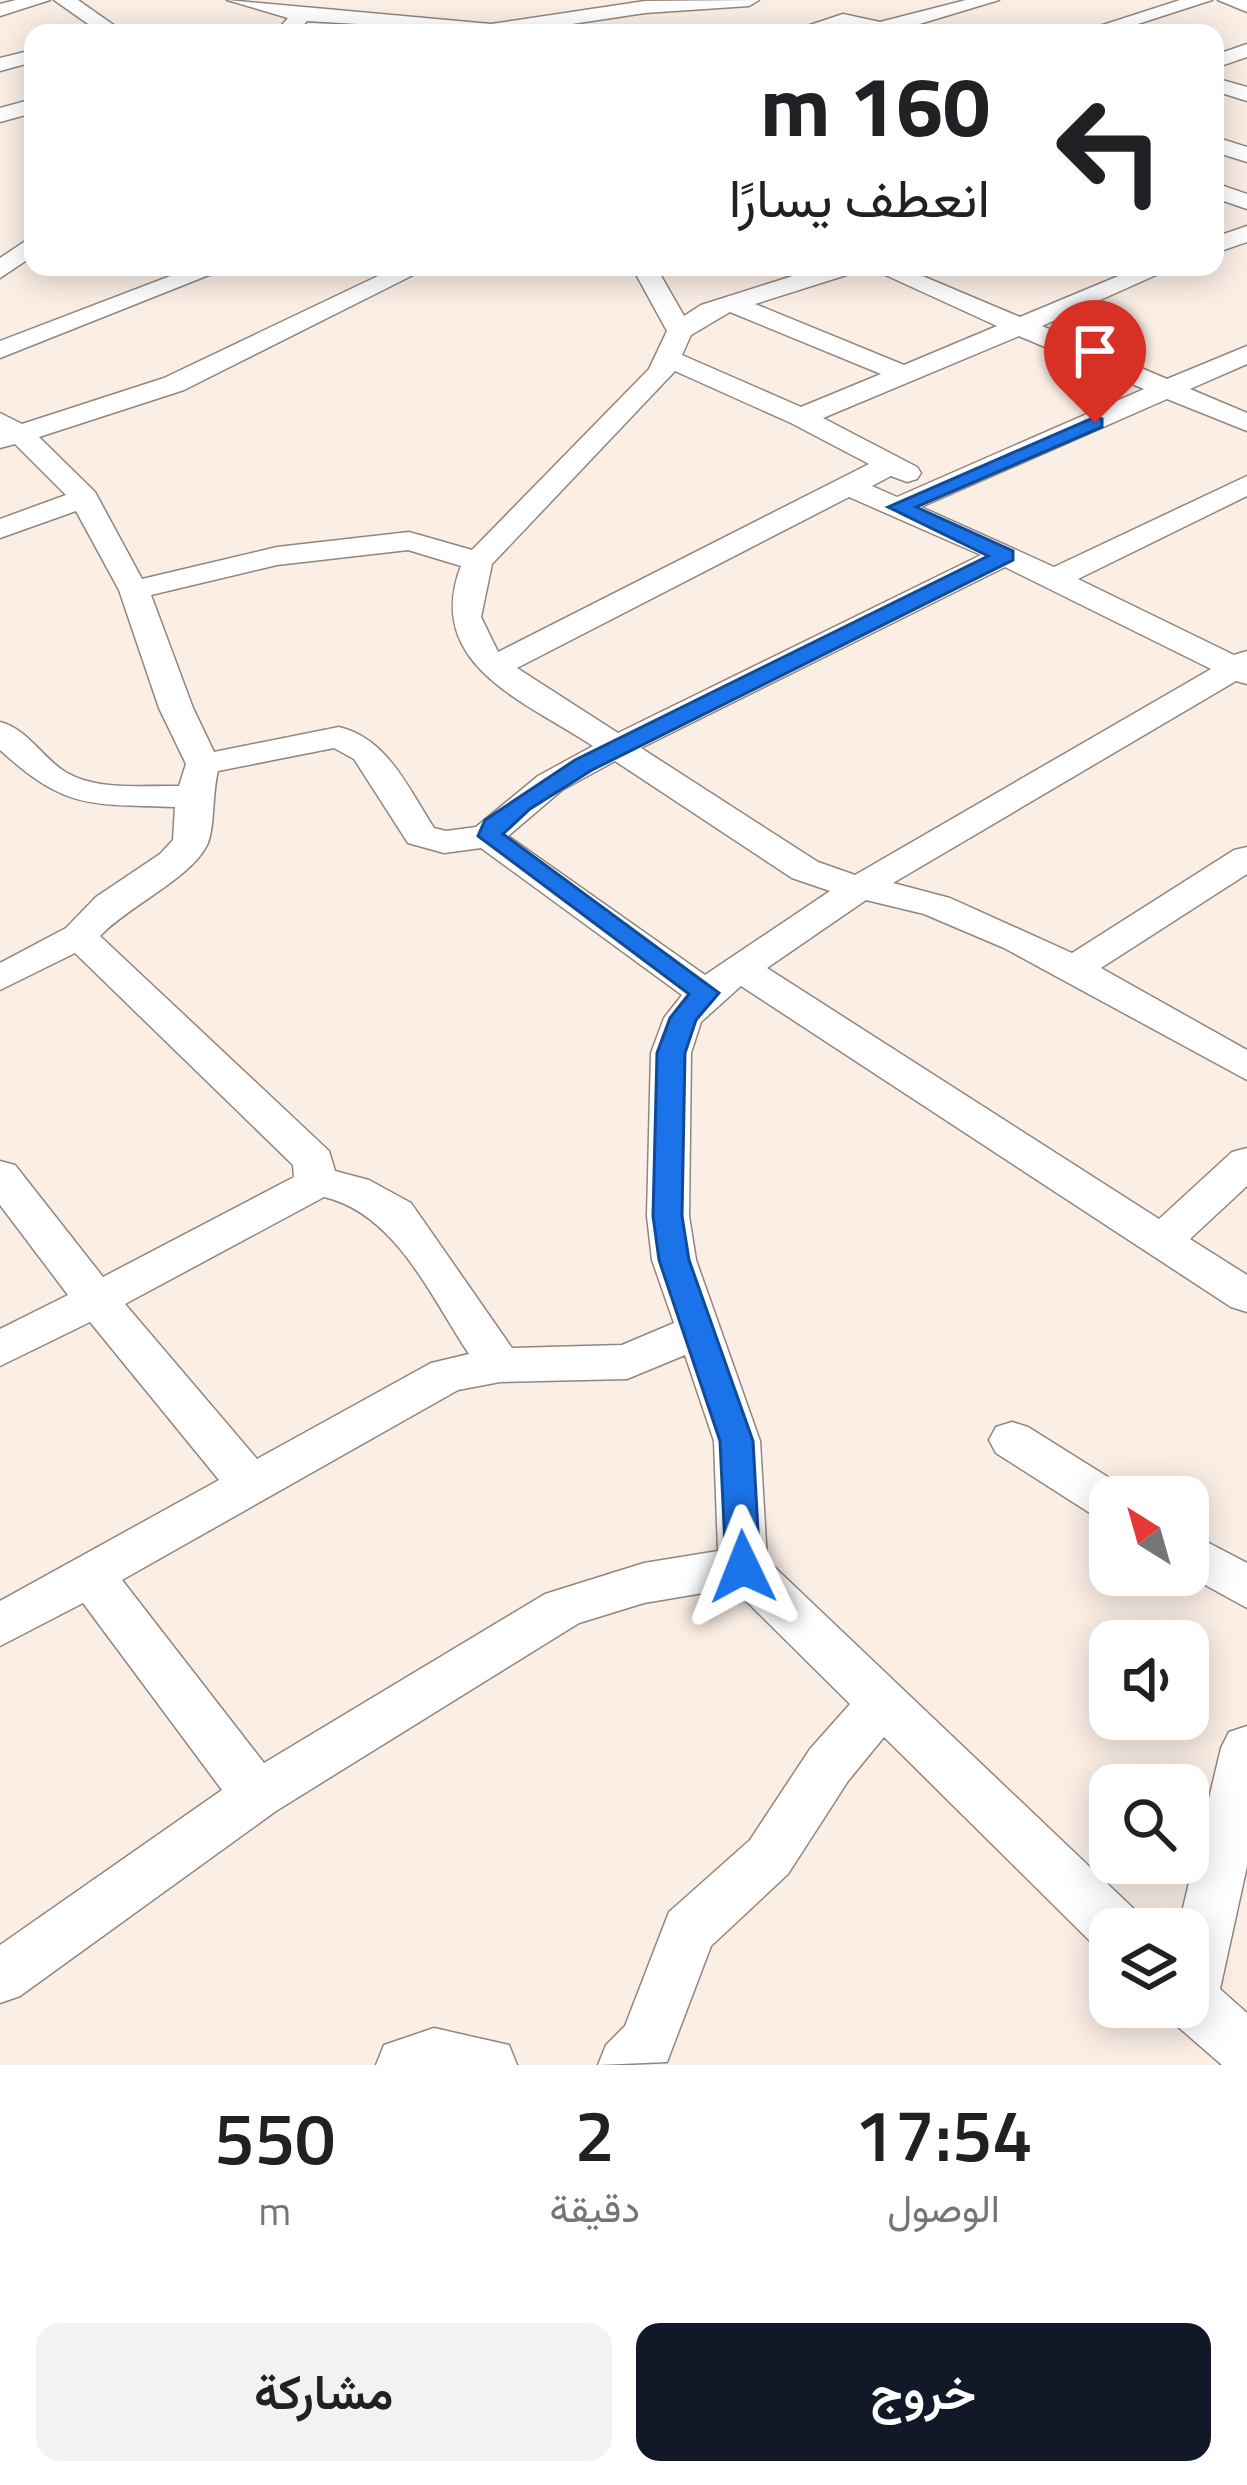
<!DOCTYPE html>
<html lang="ar">
<head>
<meta charset="utf-8">
<style>
  :root { --surface:#fff; --page:#f2f2f2; --text:#202124; --muted:#757577; --accent:#111827 }
  body { margin:0; font-family:"Titillium Web",Vazirmatn,sans-serif; background:var(--page); color:var(--text); direction:rtl; height:100vh; display:flex; flex-direction:column; font-size:45px; white-space:nowrap }
  * { box-sizing:border-box; margin:0 }
  p { font-size:39px; color:var(--muted) }
  .icon { flex:none; width:66px; height:66px; fill:none; stroke:currentColor; stroke-width:2; stroke-linecap:round; stroke-linejoin:round }
  .map { position:relative; height:2065px; overflow:hidden; direction:ltr }
  .drawer { display:flex; flex-direction:column; background:var(--surface); flex:1 }
  .drawer>* { flex:none }
  .guide { position:absolute; left:24px; top:24px; width:1200px; height:252px; border-radius:24px; box-shadow:0 6px 30px #0003; direction:rtl; background:#fff; color:var(--text); overflow:hidden }
  .needle { width:78px; rotate:323deg }
  .fabs { position:absolute; left:1089px; top:1476px; display:grid; gap:24px }
  .fabs a { display:grid; place-items:center; width:120px; height:120px; border-radius:24px; background:var(--surface); box-shadow:0 6px 30px #0003; font-size:60px }
  .pin { position:absolute; display:grid; place-items:center; width:102px; height:102px; color:#fff; margin:-123px -51px; border-radius:50% 50% 50% 0; rotate:-45deg; box-shadow:0 0 12px #0007 }
  .pin .icon { rotate:45deg }
  .me { position:absolute; width:132px; margin:-66px; rotate:358deg; stroke-linejoin:round; filter:drop-shadow(0 0 9px #0008) }
  .turn { display:flex; align-items:center; gap:42px; height:252px; padding:0 36px; font-size:54px }
  .turn .icon { width:156px; height:156px; stroke-width:2.5 }
  .turn b { display:block; font-size:84px; line-height:102px }
  .eta { display:flex; justify-content:space-evenly; align-items:center; height:204px; text-align:center }
  .eta b { font-size:72px; font-weight:600; line-height:84px }
  .action { display:flex; gap:24px; margin-top:auto; padding:24px 36px }
  .action a { flex:1; height:138px; border-radius:24px; background:var(--accent); color:#fff; font-size:48px; font-weight:600; line-height:138px; text-align:center }
  .action a+a { background:var(--page); color:var(--text) }
  .map>svg:first-child { display:block }
</style>
</head>
<body>
<div class="map">
<svg width="1247" height="2065" viewBox="0 0 1247 2065">
  <rect width="100%" height="100%" fill="#faeee5"/>
  <g fill="none" stroke-linecap="round" stroke-linejoin="round">
    <defs>
      <g id="minor">
        <polygon points="16,0 50,0 0,16 0,4"/>
        <polygon points="54,0 78,0 125,33 101,33"/>
        <polygon points="227,0 491,24 645,1 759,0 749,6 645,13 512,33 307,21 296,33 275,33 288,18"/>
        <polygon points="966,0 999,0 906,28 911,33 874,33 843,26 819,33 786,33 843,14 880,22"/>
        <polygon points="1180,0 1212,0 1110,33 1078,33"/>
        <polygon points="1218,0 1247,0 1247,12"/>
        <polygon points="1247,44 1247,57 1215,68 1215,55"/>
        <polygon points="33,50 33,62 0,71 0,58"/>
        <polygon points="1215,78 1247,87 1247,101 1215,91"/>
        <polygon points="33,99 33,113 0,122 0,108"/>
        <polygon points="1215,137 1247,147 1247,162 1215,152"/>
        <polygon points="1215,183 1247,194 1247,209 1215,198"/>
        <polygon points="1247,226 1247,242 1215,253 1215,237"/>
        <polygon points="33,236 33,256 0,278 0,258"/>
        <polygon points="194,267 229,267 0,358 0,341"/>
        <path d="M 397,267 L 429,267 L 184,390 L 39,437 L 95,492 L 142,579 L 277,547 L 409,532 L 472,550 L 649,369 L 667,331 L 632,267 L 656,267 L 684,316 L 701,305 L 821,267 L 859,267 L 856,272 L 755,304 L 904,365 L 997,326 L 868,267 L 901,267 L 1020,317 L 1140,267 L 1174,267 L 1042,326 L 1167,379 L 1247,346 L 1247,364 L 1190,389 L 1247,413 L 1247,431 L 1167,399 L 921,507 L 1054,567 L 1247,476 L 1247,496 L 1078,579 L 1234,655 L 1247,651 L 1247,684 L 1236,681 L 893,883 L 950,898 L 1072,953 L 1234,850 L 1247,847 L 1247,874 L 1101,968 L 1247,1050 L 1247,1080 L 1004,948 L 924,914 L 866,900 L 767,968 L 1159,1219 L 1232,1152 L 1247,1148 L 1247,1186 L 1190,1239 L 1247,1275 L 1247,1312 L 1231,1307 L 741,986 L 701,1022 L 691,1053 L 689,1216 L 696,1260 L 760,1441 L 767,1560 L 1136,1911 L 1144,1929 L 1110,1929 L 1110,1952 L 1096,1947 L 884,1737 L 848,1781 L 788,1874 L 711,1946 L 667,2062 L 598,2065 L 606,2045 L 625,2026 L 669,1912 L 750,1840 L 810,1749 L 850,1704 L 733,1588 L 644,1603 L 579,1623 L 276,1811 L 20,1996 L 0,2003 L 0,1945 L 222,1790 L 83,1603 L 0,1646 L 0,1601 L 219,1480 L 90,1322 L 0,1366 L 0,1329 L 68,1295 L 0,1205 L 0,1161 L 15,1165 L 103,1277 L 294,1177 L 293,1165 L 75,953 L 0,990 L 0,963 L 66,928 L 96,897 L 160,854 L 173,840 L 175,807 C 89,804 66,810 0,750 L 0,722 C 28,729 43,759 67,773 C 99,791 143,785 179,786 L 186,764 L 159,708 L 119,590 L 76,511 L 0,538 L 0,519 L 66,495 L 15,444 L 0,448 L 0,413 L 22,424 L 164,378 ZM 730,312 L 881,374 L 801,407 L 682,355 L 691,335 ZM 1019,336 L 1144,389 L 897,497 L 872,486 L 891,476 L 907,482 L 917,479 L 921,473 L 917,467 L 823,418 ZM 675,371 L 791,423 L 869,464 L 498,652 L 481,617 L 492,564 ZM 849,497 L 981,555 L 618,733 L 517,668 ZM 408,550 L 461,566 C 423,664 524,701 593,746 L 538,776 L 476,827 L 446,831 L 434,828 C 408,788 388,739 339,727 L 214,752 L 193,708 L 151,595 L 277,565 ZM 1005,567 L 1211,669 L 855,875 L 818,862 L 641,748 ZM 334,748 L 354,759 L 408,843 L 444,853 L 481,848 L 682,995 L 664,1018 L 651,1053 L 647,1216 L 652,1260 L 674,1323 L 622,1345 L 512,1348 L 411,1203 L 369,1180 L 335,1171 L 329,1151 L 100,936 C 128,906 190,879 207,845 C 215,828 212,793 218,771 ZM 615,761 L 792,878 L 830,891 L 705,975 L 508,836 L 562,790 ZM 324,1197 C 396,1214 430,1296 469,1354 L 431,1363 L 257,1459 L 125,1304 ZM 685,1355 L 714,1441 L 718,1551 L 644,1563 L 545,1594 L 264,1763 L 122,1580 L 458,1390 L 500,1382 L 627,1379 Z"/>
        <polygon points="1012,1422 1028,1427 1127,1489 1131,1497 1110,1497 1110,1521 1093,1515 996,1453 989,1440 996,1427"/>
        <polygon points="1188,1532 1247,1563 1247,1608 1187,1575"/>
        <polygon points="1247,1726 1247,1866 1220,1989 1247,2013 1247,2065 1222,2065 1169,2019 1164,2007 1188,2007 1188,1929 1178,1929 1221,1748 1229,1732"/>
        <polygon points="434,2028 509,2045 517,2065 376,2065 384,2045"/>
      </g>
    </defs>
    <use href="#minor" stroke="#91867e" stroke-width="3"/>
    <use href="#minor" fill="#fff" fill-rule="evenodd"/>
  </g>
  <polygon fill="#1a73e8" stroke="#114b97" stroke-width="3" points="1095,417 1102,419 1102,427 916,507 1013,551 1013,560 592,770 530,809 503,834 719,993 696,1020 685,1053 682,1216 689,1260 753,1441 760,1567 755,1576 743,1580 731,1576 726,1567 720,1441 659,1260 653,1216 657,1053 670,1018 689,994 478,836 485,820 575,760 988,556 888,507"/>
</svg>
<div class="fabs">
<a><svg class="needle" viewBox="-14 -14 28 28"><path d="M0-13l5 13h-10z" fill="#e53935"/><path d="M0 13l5-13h-10z" fill="#757577"/></svg></a>
<a><svg class="icon" aria-label="sound" viewBox="0 0 24 24"><path d="M4 9h4l5-4v14l-5-4H4zM17 9q2 3 0 6"/></svg></a>
<a><svg class="icon" aria-label="search" viewBox="0 0 24 24"><circle cx="10" cy="10" r="6"/><path d="M15 15l6 6"/></svg></a>
<a><svg class="icon" aria-label="layers" viewBox="0 0 24 24"><path d="M12 4l9 5-9 5-9-5zM3 14l9 5 9-5"/></svg></a>
</div>
<div class="pin" style="left:1095px;top:423px;background:#d93025"><svg class="icon" aria-label="arrive" viewBox="0 0 24 24"><path d="M6 21V4h12l-3 4 3 4H6"/></svg></div>
<svg class="me" style="left:743px;top:1567px" viewBox="-20 -20 40 40"><path d="M0-17L14 15 0 8-14 15z" fill="#1a73e8" stroke="#fff" stroke-width="4"/></svg>
<div class="guide">
<div class="turn"><svg class="icon" aria-label="left" viewBox="0 0 24 24"><path d="M17 20v-9H6M10 6l-5 5 5 5"/></svg><div><b>160 m</b>انعطف يسارًا</div></div>
</div>
</div>
<section class="drawer">
<div class="eta">
<div><b>17:54</b><p>الوصول</p></div>
<div><b>2</b><p>دقيقة</p></div>
<div><b>550</b><p>m</p></div>
</div>
<div class="action"><a>خروج</a><a>مشاركة</a></div>
</section>
</body>
</html>
